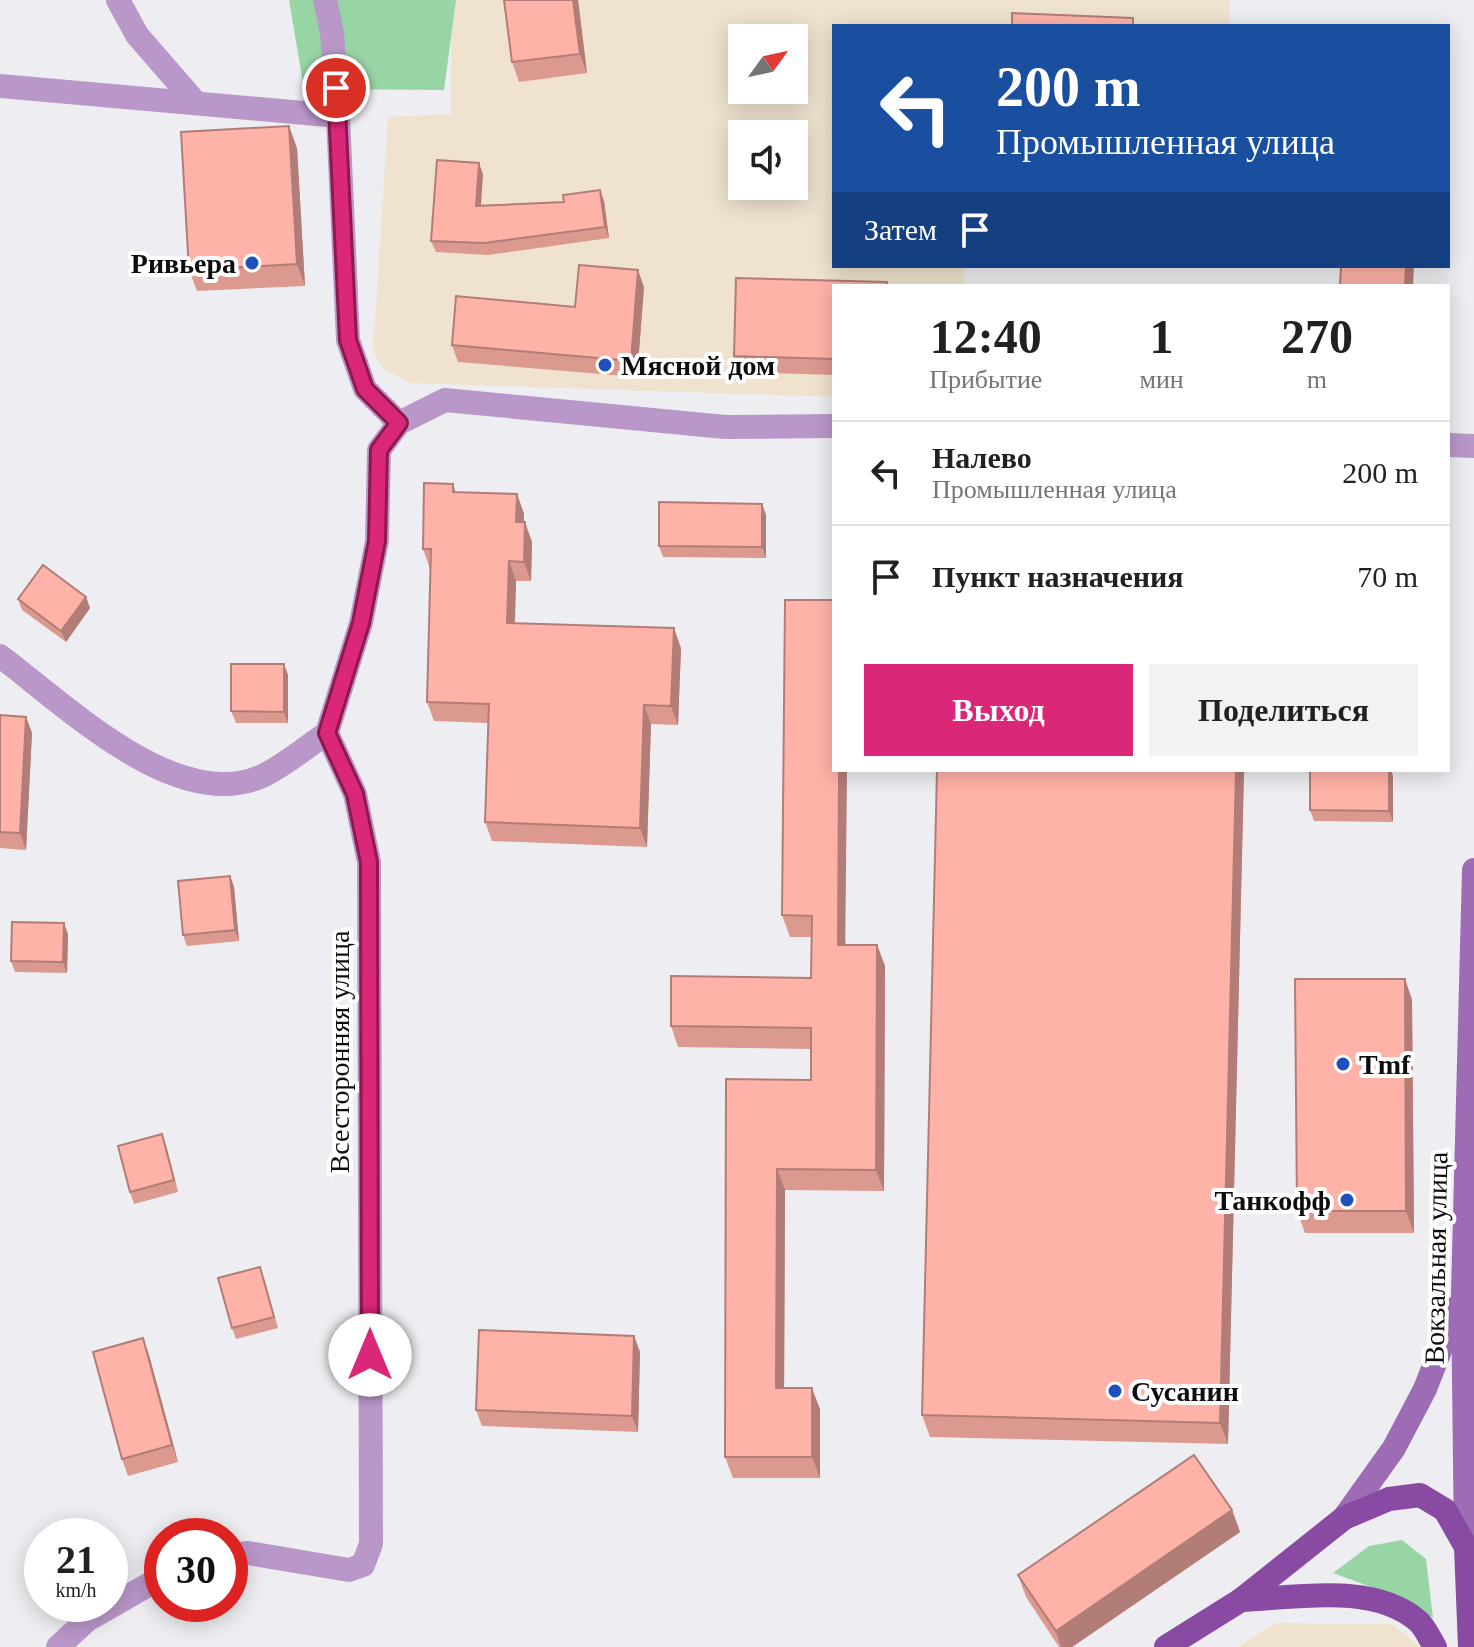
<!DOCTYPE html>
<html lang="ru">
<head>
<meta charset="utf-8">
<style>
  :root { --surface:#fff; --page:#f2f2f2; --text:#202124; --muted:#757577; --line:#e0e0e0; --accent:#db2777 }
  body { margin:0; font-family:"Times New Roman",serif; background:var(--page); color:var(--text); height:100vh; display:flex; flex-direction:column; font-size:30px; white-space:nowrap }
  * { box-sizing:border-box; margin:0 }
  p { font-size:26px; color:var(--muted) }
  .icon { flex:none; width:44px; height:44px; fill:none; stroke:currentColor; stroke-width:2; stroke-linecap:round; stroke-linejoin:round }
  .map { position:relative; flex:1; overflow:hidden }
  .details { position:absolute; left:832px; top:284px; width:618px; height:488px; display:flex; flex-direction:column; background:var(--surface); border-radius:0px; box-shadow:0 4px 20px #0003 }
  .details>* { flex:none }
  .banner { position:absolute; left:832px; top:24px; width:618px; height:244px; border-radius:0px; box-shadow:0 4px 20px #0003; background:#1a4fa0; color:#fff; overflow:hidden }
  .needle { width:52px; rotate:57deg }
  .tools { position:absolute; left:728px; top:24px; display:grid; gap:16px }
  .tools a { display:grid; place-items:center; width:80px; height:80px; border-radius:0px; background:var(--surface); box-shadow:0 4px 20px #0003; font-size:40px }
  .speed { position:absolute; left:24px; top:1518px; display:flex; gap:16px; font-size:40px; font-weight:700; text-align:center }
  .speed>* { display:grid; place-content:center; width:104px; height:104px; border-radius:50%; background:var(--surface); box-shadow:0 4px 20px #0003; line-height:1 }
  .speed small { font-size:20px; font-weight:400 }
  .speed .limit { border:12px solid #d22; background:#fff; color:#111 }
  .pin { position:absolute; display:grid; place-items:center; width:68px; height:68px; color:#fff; margin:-34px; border:4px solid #fff; border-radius:50%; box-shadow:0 2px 8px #0007 }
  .me { position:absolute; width:88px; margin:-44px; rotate:0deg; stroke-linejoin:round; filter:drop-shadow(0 0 6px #0008) }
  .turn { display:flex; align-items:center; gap:28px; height:168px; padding:0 32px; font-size:36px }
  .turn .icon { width:104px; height:104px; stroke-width:2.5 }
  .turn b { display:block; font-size:56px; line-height:68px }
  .then { display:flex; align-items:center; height:76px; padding:0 32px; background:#0003; gap:16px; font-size:30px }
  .eta { display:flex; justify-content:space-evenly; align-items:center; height:136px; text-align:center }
  .eta b { font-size:48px; font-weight:600; line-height:56px }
  .action { display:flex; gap:16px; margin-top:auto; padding:16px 32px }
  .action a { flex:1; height:92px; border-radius:0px; background:var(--accent); color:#fff; font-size:32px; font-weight:600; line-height:92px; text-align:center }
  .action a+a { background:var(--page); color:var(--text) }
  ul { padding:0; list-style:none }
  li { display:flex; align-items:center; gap:24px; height:104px; padding:0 32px; border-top:2px solid var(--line) }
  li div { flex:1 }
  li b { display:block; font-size:30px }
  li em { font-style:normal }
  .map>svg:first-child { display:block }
</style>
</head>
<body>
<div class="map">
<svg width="1474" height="1647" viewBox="0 0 1474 1647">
  <rect width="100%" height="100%" fill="#eeeef2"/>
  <g fill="#efe3cf" fill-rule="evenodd">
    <path d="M 451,0 L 1230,0 L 1230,26 L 834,26 L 834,266 L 964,266 L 965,286 L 834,286 L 834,397 L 411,383 L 382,368 L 373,351 L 388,117 L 451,114 ZM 742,38 L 794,38 L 794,90 L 742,90 ZM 742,134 L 794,134 L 794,186 L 742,186 Z"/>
    <polygon points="1275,1623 1392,1624 1421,1647 1238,1647"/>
  </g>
  <g fill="#98d5a5">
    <polygon points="289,0 456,0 444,90 304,89"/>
    <polygon points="1402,1540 1426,1559 1433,1618 1393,1595 1333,1573 1369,1546"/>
  </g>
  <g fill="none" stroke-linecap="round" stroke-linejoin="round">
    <g stroke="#b997c9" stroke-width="24">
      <polyline points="118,0 137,35 196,103"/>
      <polyline points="325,0 332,33 338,116 348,340 365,389 399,423"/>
      <polyline points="0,86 338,116"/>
      <polyline points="1448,445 1474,446"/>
      <path d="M 0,656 C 63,703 175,813 260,777 C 283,767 306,747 327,733"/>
      <polyline points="230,1555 248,1553 349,1570 363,1565 371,1544 369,862 355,794 327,733 361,623 377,541 379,450 399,423 445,400 725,427 834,426"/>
      <polyline points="58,1647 87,1620 162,1577"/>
    </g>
    <g stroke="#9d6cb4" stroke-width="24">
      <polyline points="1344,1518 1394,1448 1425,1389 1457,1307"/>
      <polyline points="1466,1547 1463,1293 1474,870"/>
    </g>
    <g stroke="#894aa4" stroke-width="24">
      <path d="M 1241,1600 C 1295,1598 1373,1582 1418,1621 C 1425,1627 1430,1639 1435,1647"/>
      <polyline points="1166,1647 1241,1600 1344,1518 1389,1499 1420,1495 1445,1510 1466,1547 1470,1647"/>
    </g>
  </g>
  <g fill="#db9990">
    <polygon points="504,0 578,0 587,73 519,82 512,62"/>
    <polygon points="297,148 305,286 197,291 189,270"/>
    <polygon points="483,174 481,205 604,201 609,238 488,255 436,252 431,241"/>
    <polygon points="736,278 887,282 888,286 834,286 834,375 740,372 734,356"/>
    <polygon points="644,287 637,377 458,362 452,345"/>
    <polygon points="453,484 456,492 517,494 524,514 524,522 532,542 531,581 516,581 515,624 681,648 678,725 651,724 647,847 492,841 485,822 488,723 434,721 427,702 430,569 423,549"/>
    <polygon points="762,504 766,515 766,558 663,557 659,546"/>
    <polygon points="86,597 90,608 66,642 22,610 18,599"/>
    <polygon points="785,600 846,945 877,945 885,966 884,1191 785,1190 784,1388 820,1409 820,1478 733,1478 725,1457 726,1079 811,1080 811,1049 678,1047 671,1026 811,978 811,937 790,937 782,915"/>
    <polygon points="284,664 288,675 288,723 236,723 231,711"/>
    <polygon points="0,715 26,717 32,733 26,850 0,848"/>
    <polygon points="937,770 1244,770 1228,1444 930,1437 922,1415"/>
    <polygon points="1393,776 1393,822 1314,821 1310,810"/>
    <polygon points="230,876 234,887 239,941 187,946 183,935"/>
    <polygon points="68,934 67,973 15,972 11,961"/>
    <polygon points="1405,979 1412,1000 1414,1233 1305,1233 1297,1211"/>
    <polygon points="162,1134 178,1192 134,1204 130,1192"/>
    <polygon points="264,1278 278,1328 236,1339 232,1328"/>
    <polygon points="634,1336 640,1352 638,1432 482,1426 476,1410"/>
    <polygon points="143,1338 149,1355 178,1462 128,1476 122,1459"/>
    <polygon points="1232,1510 1240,1532 1072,1647 1059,1647 1026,1597 1018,1575"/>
  </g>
  <g fill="#b27d76">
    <polygon points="573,0 578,0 587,73 580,54"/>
    <polygon points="289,126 297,148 305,286 297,264"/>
    <polygon points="479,163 483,174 480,217 476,206"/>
    <polygon points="600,190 604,201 609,238 605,227"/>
    <polygon points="1406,266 1414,266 1413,286 1405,286"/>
    <polygon points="638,270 644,287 637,377 631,361"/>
    <polygon points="517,494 524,514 523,541 516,522"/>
    <polygon points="762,504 766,515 766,558 762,547"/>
    <polygon points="525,522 532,542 531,581 524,562"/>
    <polygon points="509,561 516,581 514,643 507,623"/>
    <polygon points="86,597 90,608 66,642 61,631"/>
    <polygon points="674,628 681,648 678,725 671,706"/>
    <polygon points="284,664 288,675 288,723 284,712"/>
    <polygon points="644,705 651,724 647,847 640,828"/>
    <polygon points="26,717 32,733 26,850 20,833"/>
    <polygon points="839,770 847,770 845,966 838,945"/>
    <polygon points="1236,770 1244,770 1228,1444 1220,1423"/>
    <polygon points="1389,770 1391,770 1393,776 1393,822 1389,811"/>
    <polygon points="230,876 234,887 239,941 235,930"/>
    <polygon points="64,923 68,934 67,973 63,962"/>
    <polygon points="877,945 885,966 884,1191 876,1170"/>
    <polygon points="1405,979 1412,1000 1414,1233 1406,1211"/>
    <polygon points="162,1134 166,1145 178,1192 174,1180"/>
    <polygon points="777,1169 785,1190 784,1409 776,1388"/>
    <polygon points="634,1336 640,1352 638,1432 632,1416"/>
    <polygon points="143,1338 149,1355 178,1462 172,1445"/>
    <polygon points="812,1388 820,1409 820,1478 812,1457"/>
    <polygon points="1232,1510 1240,1532 1072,1647 1061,1647 1056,1631"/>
  </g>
  <g fill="#ffb2a8" stroke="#b27d76" stroke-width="2">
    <polygon points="504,0 573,0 580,54 512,62"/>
    <polygon points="1012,13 1133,18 1133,26 1012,26"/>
    <polygon points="289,126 297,264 189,270 181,132"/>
    <polygon points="437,160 479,163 476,206 564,202 563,195 600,190 605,227 484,243 431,241"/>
    <polygon points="579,265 638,270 631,361 452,345 456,296 575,307"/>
    <polygon points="1341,266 1406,266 1405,286 1340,286"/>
    <polygon points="736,278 887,282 887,286 834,286 834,359 734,356"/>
    <polygon points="424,483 453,484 453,492 517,494 516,522 525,522 524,562 509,561 507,623 674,628 671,706 644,705 640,828 485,822 489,704 427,702 431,549 423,549"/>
    <polygon points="659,502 762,504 762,547 659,546"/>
    <polygon points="43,565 86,597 61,631 18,599"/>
    <polygon points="785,600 834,600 834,770 839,770 838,945 877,945 876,1170 777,1169 776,1388 812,1388 812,1457 725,1457 726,1079 811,1080 811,1028 671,1026 671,976 811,978 812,916 782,915"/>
    <polygon points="231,664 284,664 284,712 231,711"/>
    <polygon points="0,715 26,717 20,833 0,832"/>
    <polygon points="937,770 1236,770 1220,1423 922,1415"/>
    <polygon points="1310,770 1389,770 1389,811 1310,810"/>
    <polygon points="230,876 235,930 183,935 178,881"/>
    <polygon points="12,922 64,923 63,962 11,961"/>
    <polygon points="1295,979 1405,979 1406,1211 1297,1211"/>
    <polygon points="162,1134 174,1180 130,1192 118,1146"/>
    <polygon points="260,1267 274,1317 232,1328 218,1278"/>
    <polygon points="479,1330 634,1336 632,1416 476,1410"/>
    <polygon points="143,1338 172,1445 122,1459 93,1352"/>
    <polygon points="1194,1455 1232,1510 1056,1631 1018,1575"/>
  </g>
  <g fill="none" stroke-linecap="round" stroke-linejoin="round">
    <defs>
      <polyline id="route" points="336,88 348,340 365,389 399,423 379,450 377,541 361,623 327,733 355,794 369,862 370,1355"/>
    </defs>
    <use href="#route" stroke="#8e194d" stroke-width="20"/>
    <use href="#route" stroke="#db2777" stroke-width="14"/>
  </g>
  <g fill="#2050bd" stroke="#fff" stroke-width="3">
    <circle cx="252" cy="263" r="8"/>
    <circle cx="605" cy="365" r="8"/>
    <circle cx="1343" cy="1064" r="8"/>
    <circle cx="1347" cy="1200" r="8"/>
    <circle cx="1115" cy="1391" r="8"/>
  </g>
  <g text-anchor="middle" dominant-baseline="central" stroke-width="8" stroke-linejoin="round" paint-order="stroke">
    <g font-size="28" font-weight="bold" fill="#0d0d0f" stroke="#fff" text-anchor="start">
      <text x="236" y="263" text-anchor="end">Ривьера</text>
      <text x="621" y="365">Мясной дом</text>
      <text x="1359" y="1064">Tmf</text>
      <text x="1331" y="1200" text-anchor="end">Танкофф</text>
      <text x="1131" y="1391">Сусанин</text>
    </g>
    <g font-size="28" fill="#0d0d0f" stroke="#fff">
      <text transform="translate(339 1052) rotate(-90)">Всесторонняя улица</text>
      <text transform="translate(1436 1258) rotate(-89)">Вокзальная улица</text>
    </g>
  </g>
</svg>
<div class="tools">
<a><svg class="needle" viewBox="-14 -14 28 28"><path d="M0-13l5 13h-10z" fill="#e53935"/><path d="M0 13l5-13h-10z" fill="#757577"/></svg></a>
<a><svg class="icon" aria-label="sound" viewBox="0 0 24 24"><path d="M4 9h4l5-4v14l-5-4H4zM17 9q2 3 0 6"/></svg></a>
</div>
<div class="speed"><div>21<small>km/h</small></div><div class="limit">30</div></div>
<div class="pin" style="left:336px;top:88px;background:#d93025"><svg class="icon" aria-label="arrive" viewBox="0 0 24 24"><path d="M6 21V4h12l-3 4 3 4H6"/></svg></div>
<svg class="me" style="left:370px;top:1355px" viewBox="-20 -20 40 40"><circle r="19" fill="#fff"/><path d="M0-13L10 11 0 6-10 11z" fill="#db2777"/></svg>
<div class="banner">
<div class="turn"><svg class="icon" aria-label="left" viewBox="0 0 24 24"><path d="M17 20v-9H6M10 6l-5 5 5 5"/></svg><div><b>200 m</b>Промышленная улица</div></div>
<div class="then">Затем<svg class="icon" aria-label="arrive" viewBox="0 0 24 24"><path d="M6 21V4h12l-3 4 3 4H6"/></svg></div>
</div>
<section class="details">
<div class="eta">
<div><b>12:40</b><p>Прибытие</p></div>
<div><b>1</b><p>мин</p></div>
<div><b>270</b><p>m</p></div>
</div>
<ul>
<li><svg class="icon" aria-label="left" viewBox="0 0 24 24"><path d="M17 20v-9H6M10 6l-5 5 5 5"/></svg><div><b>Налево</b><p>Промышленная улица</p></div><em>200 m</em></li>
<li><svg class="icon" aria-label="arrive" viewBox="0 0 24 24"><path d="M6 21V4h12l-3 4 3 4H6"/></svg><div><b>Пункт назначения</b></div><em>70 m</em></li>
</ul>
<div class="action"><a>Выход</a><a>Поделиться</a></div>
</section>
</div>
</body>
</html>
